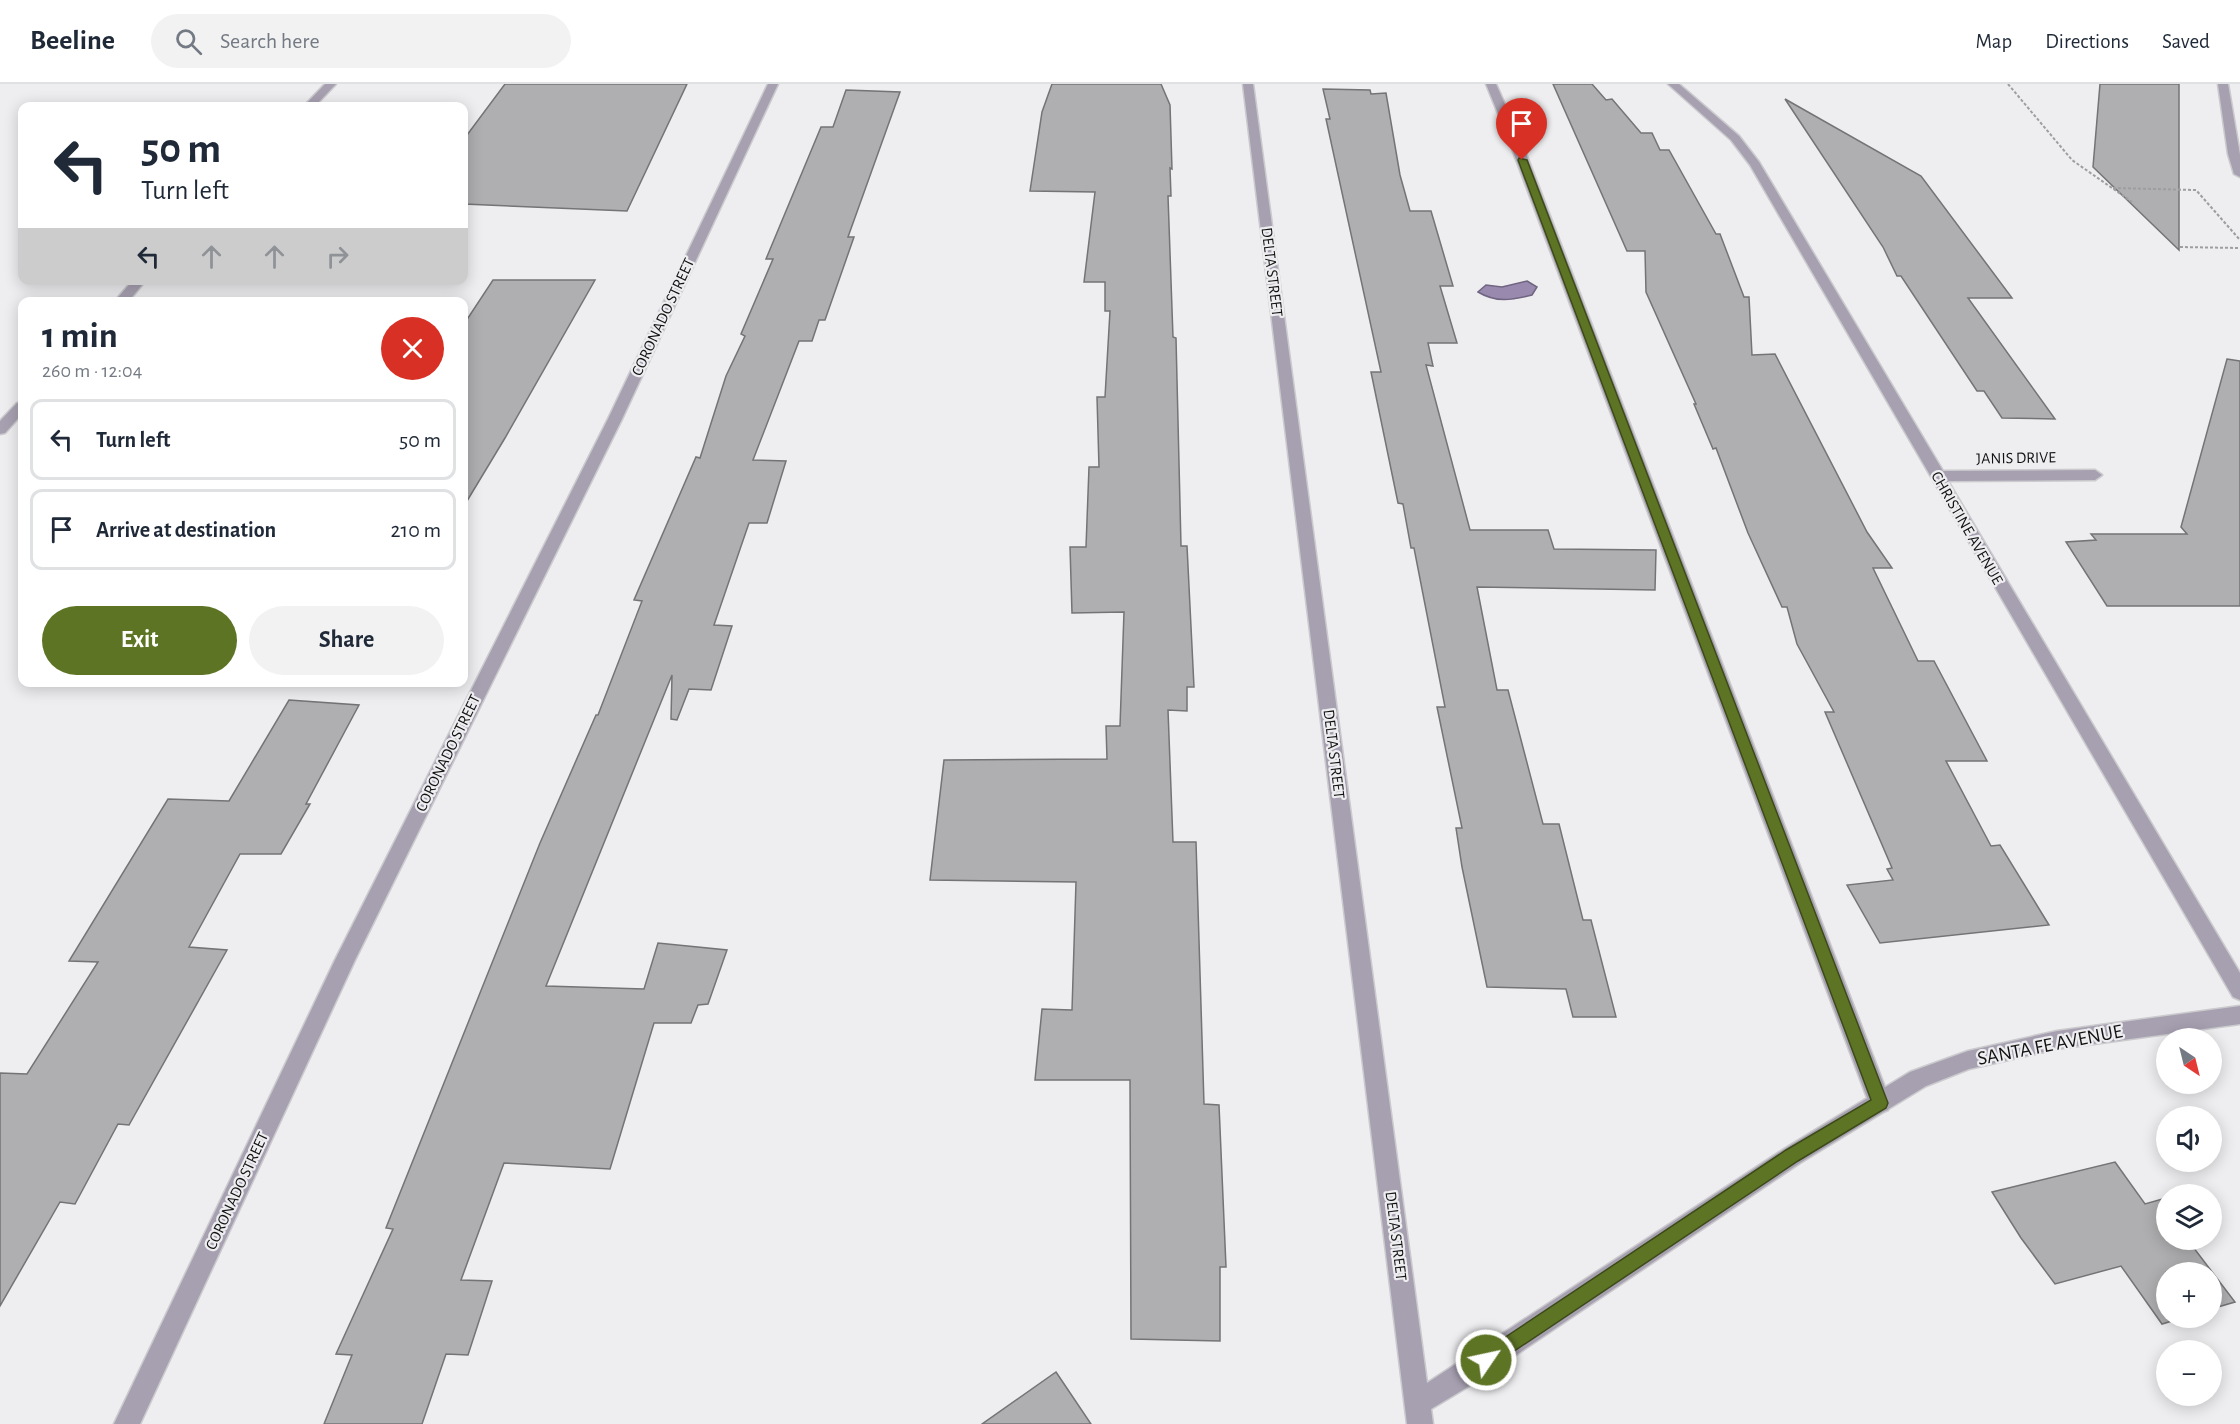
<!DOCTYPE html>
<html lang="en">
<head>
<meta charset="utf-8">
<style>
  :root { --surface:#fff; --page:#f2f2f3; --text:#1f2937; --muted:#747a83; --line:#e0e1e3; --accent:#5d7425 }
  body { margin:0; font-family:"Alegreya Sans",sans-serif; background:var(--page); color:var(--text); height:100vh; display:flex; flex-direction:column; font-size:22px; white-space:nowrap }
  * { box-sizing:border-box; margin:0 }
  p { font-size:20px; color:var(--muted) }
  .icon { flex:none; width:33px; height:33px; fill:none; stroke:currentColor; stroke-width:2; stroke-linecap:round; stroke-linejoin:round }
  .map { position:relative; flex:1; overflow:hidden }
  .drawer { position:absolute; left:18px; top:213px; width:450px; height:390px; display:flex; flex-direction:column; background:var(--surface); border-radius:12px; box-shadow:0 3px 15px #0003 }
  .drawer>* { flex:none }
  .hud { position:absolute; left:18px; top:18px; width:450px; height:183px; border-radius:12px; box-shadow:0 3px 15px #0003; background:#fff; color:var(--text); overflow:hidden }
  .needle { width:39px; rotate:145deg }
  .buttons { position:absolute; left:2156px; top:944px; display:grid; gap:12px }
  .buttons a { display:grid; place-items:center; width:66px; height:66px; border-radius:50%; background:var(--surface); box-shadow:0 3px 15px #0003; font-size:30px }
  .pin { position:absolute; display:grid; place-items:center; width:51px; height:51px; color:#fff; margin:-62px -26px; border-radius:50% 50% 50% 0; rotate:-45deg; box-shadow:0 0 6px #0007 }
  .pin .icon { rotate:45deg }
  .me { position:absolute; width:66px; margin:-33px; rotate:56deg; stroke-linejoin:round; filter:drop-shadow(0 0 4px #0008) }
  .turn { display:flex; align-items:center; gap:21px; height:126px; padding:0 24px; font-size:27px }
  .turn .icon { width:78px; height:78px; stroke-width:2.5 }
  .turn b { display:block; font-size:42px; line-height:51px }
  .lanes { display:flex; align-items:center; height:57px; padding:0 24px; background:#0003; justify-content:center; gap:30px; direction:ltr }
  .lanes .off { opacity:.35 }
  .round { display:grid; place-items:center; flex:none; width:63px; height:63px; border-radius:32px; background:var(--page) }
  .headline { display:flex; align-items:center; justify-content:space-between; height:102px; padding:0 24px }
  h1 { font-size:36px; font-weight:600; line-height:45px }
  .action { display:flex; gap:12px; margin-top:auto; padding:12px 24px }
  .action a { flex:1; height:69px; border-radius:36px; background:var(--accent); color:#fff; font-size:24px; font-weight:600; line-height:69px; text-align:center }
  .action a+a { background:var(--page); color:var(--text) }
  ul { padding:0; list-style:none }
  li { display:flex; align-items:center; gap:18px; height:81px; margin:0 12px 9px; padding:0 12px; border:3px solid var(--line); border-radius:12px }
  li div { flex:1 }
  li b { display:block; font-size:22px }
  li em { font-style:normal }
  header { display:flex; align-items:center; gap:36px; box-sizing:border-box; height:84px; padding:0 30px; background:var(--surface); border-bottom:2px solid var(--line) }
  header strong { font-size:28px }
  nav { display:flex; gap:33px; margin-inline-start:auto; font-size:21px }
  .search { width:420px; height:54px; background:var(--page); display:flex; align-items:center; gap:15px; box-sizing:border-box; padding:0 21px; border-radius:33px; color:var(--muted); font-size:22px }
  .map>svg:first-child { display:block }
</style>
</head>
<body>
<header>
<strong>Beeline</strong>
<div class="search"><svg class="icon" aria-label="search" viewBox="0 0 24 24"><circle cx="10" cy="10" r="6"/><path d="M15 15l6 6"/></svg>Search here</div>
<nav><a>Map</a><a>Directions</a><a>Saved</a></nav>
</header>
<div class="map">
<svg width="2240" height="1340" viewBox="0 0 2240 1340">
  <rect width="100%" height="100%" fill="#eeedf0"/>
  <path fill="#9989af" stroke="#706580" stroke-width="1.5" d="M 1527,197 L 1537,203 L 1532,211 C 1512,216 1496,219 1478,208 L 1486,201 L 1502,203 Z"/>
  <g fill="#afaeb1" stroke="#747375" stroke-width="1.5">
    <polygon points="505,0 687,0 627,127 464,120 464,55"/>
    <polygon points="1052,0 1161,0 1170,21 1172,85 1170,84 1171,112 1168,112 1173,253 1176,254 1181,462 1187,462 1194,603 1187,603 1187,627 1168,626 1173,758 1196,758 1204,1020 1219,1021 1226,1183 1220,1183 1220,1257 1131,1255 1130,996 1035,996 1042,925 1072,926 1076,798 930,796 944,676 1107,675 1106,642 1120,642 1124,528 1072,529 1070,463 1086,463 1089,383 1099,383 1097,313 1105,313 1110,227 1105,227 1105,198 1084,198 1095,108 1030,107 1042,28"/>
    <polygon points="1553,0 1592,0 1606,16 1612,15 1641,49 1652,49 1660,66 1669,66 1716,150 1720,150 1744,213 1749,213 1752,271 1775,270 1867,448 1892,484 1873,484 1918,577 1934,577 1987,677 1946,677 1991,762 2000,761 2049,841 1880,859 1847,801 1893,796 1887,785 1892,784 1825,628 1834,628 1797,560 1787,523 1782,523 1748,449 1716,364 1713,365 1694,320 1696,320 1646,208 1645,167 1627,167"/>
    <polygon points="2100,0 2179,0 2179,166 2093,83"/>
    <polygon points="1323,5 1370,6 1371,10 1386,9 1400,91 1410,127 1431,127 1453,202 1440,202 1457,259 1428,259 1433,282 1426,281 1470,446 1548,446 1554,465 1656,466 1655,506 1477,503 1497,606 1508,606 1543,740 1559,740 1583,836 1591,836 1616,933 1573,933 1566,905 1487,903 1462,783 1456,744 1462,744 1437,623 1445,623 1414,464 1411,464 1403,420 1398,419 1371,288 1381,288 1326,35 1330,35"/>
    <polygon points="846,6 900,8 848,153 854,153 825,236 819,236 812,257 799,257 753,376 786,377 767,439 749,439 714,541 732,542 711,606 689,605 677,636 671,635 672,591 546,902 644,905 658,859 727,866 708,920 698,921 691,939 654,939 610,1085 504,1079 461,1196 492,1197 468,1271 446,1270 422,1340 324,1340 352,1271 336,1270 393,1145 386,1144 540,759 596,631 598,631 642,517 634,516 696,373 700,374 726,292 745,252 741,250 773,175 766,175 821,43 833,43"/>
    <polygon points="1785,15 1921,92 2012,214 1968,214 2055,335 2002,334 1984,307 1977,307 1901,192 1897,192 1883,163"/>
    <polygon points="493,196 595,196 505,354 464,422 464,240"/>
    <polygon points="2227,275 2240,277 2240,522 2107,522 2066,458 2096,456 2091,450 2187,450 2181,443"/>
    <polygon points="289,616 359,621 306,720 310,720 281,770 240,770 189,863 227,866 129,1041 118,1040 75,1120 60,1118 0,1222 0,989 27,990 98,878 69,877 168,715 229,717"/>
    <polygon points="2115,1078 2145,1120 2166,1114 2166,1155 2187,1155 2235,1218 2211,1225 2211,1188 2166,1188 2166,1233 2185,1233 2162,1240 2121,1182 2055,1200 2021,1154 1992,1108"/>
    <polygon points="1056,1288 1091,1340 982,1340"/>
  </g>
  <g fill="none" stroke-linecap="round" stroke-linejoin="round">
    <defs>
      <polygon id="lane" points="1486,0 1496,0 1520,54 1891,1019 1888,1026 1880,1029 1872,1026 1869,1019 1508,54"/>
      <g id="street">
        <polygon points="325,0 336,0 315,22 304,22"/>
        <polygon points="768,0 778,0 622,335 355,876 140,1340 114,1340 335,876 608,335"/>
        <polygon points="1243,0 1253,0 1427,1299 1784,1065 1910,988 1968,967 2057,947 2240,922 2240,940 2057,965 1969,985 1926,1002 1800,1079 1476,1298 1431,1325 1433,1340 1407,1340"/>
        <polygon points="1668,0 1679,0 1739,52 1759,78 1943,387 2095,386 2102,391 2095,396 1948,397 2240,889 2240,916 2233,913 1750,81 1731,56"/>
        <polygon points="2218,0 2228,0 2240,71 2240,93 2234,90 2228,70"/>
        <polygon points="133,196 146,196 128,218 114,218"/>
        <polygon points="22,318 22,330 5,349 0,350 0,337 17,319"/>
      </g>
    </defs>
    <use href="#lane" stroke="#cbcacd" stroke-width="3"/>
    <use href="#street" stroke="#cbcacd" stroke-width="3"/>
    <g stroke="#9e9ea0" stroke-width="2" stroke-dasharray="3 2" stroke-linecap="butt">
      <polyline points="2008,0 2072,76 2132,118"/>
      <polyline points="2113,104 2196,106 2240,156"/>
      <polyline points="2180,163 2240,164"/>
    </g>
    <use href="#lane" fill="#a7a0b1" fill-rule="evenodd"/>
    <use href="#street" fill="#a7a0b1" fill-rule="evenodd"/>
  </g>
  <polygon fill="#5d7425" stroke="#3c4b18" stroke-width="1.5" points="1519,74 1527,76 1888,1019 1886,1024 1798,1077 1486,1286 1480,1283 1477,1276 1480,1270 1786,1066 1871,1016 1518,76"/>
  <g text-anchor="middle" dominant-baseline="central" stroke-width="4.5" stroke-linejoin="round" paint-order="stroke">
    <g font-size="16" fill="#121213" stroke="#eeedf0">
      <text transform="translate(1272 188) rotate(83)">DELTA STREET</text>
      <text transform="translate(663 233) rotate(-65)">CORONADO STREET</text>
      <text transform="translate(2016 374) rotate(-1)">JANIS DRIVE</text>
      <text transform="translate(1967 444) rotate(60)">CHRISTINE AVENUE</text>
      <text transform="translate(448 669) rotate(-64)">CORONADO STREET</text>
      <text transform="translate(1334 670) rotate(83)">DELTA STREET</text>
      <text transform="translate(237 1107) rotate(-65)">CORONADO STREET</text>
      <text transform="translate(1396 1152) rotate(83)">DELTA STREET</text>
    </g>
    <g font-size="20" fill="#121213" stroke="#eeedf0">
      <text transform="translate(2050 961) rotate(-11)">SANTA FE AVENUE</text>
    </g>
  </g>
</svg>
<div class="buttons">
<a><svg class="needle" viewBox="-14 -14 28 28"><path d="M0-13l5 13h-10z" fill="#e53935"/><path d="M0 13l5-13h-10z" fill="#747a83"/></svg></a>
<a><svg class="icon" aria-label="sound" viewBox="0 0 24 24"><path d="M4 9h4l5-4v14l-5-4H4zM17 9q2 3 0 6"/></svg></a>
<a><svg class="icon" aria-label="layers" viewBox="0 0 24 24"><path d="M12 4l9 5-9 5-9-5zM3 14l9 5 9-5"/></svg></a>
<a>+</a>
<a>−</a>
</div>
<div class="pin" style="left:1522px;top:76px;background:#d93025"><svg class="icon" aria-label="arrive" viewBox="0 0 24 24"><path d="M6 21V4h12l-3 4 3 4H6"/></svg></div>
<svg class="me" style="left:1486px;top:1276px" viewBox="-20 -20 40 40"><circle r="17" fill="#5d7425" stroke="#fff" stroke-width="3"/><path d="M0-11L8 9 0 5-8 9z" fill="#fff"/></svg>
<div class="hud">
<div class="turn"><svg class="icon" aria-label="left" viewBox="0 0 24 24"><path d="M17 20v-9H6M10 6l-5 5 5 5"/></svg><div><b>50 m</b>Turn left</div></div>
<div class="lanes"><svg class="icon" aria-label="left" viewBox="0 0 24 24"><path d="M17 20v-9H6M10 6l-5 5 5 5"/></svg><svg class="icon off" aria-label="ahead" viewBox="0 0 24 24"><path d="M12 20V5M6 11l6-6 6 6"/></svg><svg class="icon off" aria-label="ahead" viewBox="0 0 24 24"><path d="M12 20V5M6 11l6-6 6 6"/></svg><svg class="icon off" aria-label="right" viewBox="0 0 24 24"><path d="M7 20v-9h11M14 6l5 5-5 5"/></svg></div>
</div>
<section class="drawer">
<div class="headline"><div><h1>1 min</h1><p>260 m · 12:04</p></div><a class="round" style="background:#d93025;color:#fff"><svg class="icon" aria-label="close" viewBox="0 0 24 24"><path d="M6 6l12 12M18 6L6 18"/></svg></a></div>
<ul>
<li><svg class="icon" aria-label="left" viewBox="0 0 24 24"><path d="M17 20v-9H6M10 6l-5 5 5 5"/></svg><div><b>Turn left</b></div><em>50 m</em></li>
<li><svg class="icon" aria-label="arrive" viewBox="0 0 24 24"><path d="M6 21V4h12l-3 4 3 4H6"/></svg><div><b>Arrive at destination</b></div><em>210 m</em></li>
</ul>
<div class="action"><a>Exit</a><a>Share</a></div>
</section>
</div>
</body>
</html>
